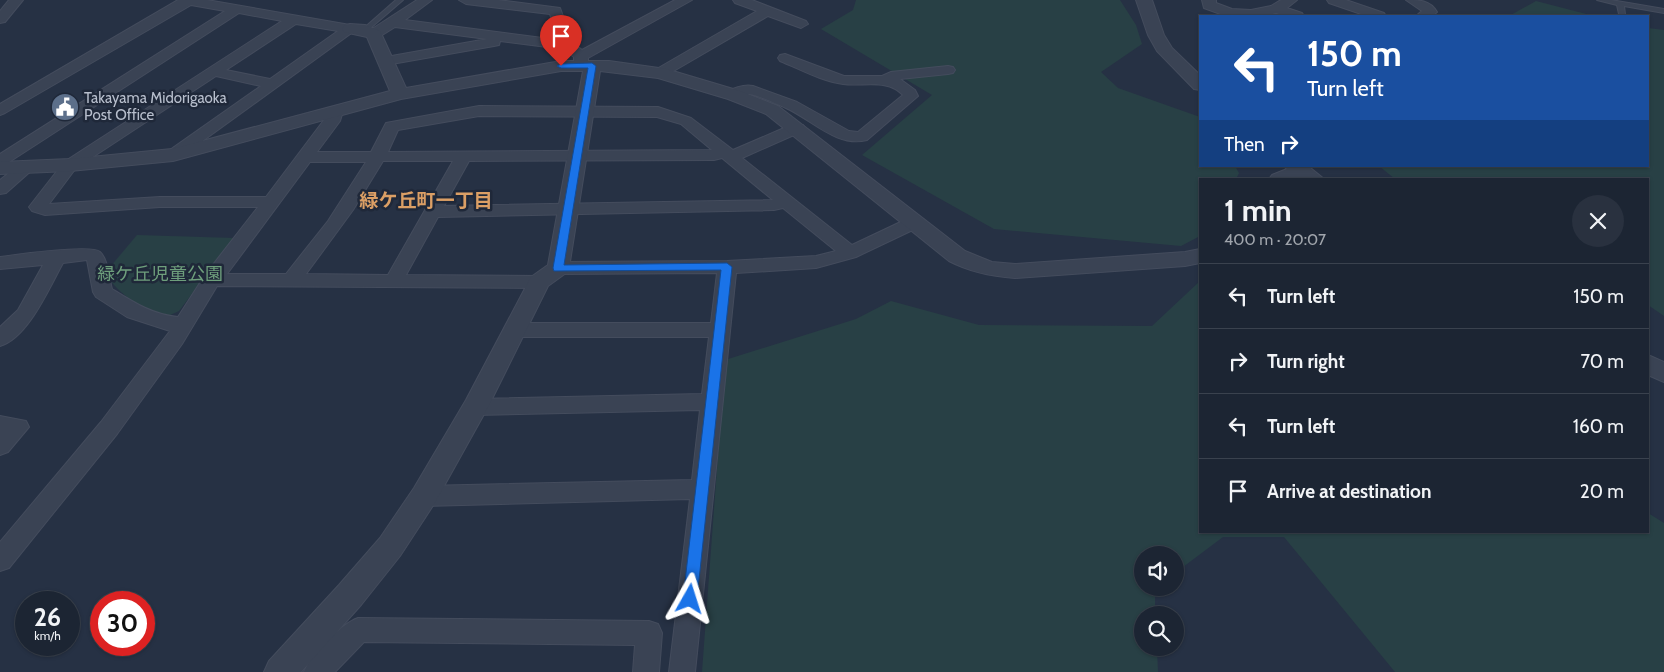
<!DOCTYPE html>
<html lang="en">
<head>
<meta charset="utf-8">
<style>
  :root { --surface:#1c2533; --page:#29313f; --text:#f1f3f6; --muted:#a0a5ac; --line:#3a424e }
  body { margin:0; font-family:Cabin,"Noto Sans JP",sans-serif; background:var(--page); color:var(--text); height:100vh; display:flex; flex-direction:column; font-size:19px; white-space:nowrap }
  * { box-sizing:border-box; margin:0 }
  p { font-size:16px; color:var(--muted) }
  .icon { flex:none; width:28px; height:28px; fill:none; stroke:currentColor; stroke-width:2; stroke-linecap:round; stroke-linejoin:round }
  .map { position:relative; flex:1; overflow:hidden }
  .drawer { position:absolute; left:1199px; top:178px; width:450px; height:355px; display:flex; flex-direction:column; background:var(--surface); border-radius:0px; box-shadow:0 1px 4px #0004,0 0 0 1px var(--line) }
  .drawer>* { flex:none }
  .guide { position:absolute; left:1199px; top:15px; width:450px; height:152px; border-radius:0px; box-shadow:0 1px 4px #0004,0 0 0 1px var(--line); background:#1a4fa0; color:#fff; overflow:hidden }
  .controls { position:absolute; left:1134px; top:546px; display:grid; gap:10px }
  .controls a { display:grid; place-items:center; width:50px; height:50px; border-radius:50%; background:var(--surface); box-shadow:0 1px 4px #0004,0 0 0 1px var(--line); font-size:25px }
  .speed { position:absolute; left:15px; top:591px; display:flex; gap:10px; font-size:25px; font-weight:700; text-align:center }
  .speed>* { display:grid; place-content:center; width:65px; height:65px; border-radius:50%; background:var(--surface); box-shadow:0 1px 4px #0004,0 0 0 1px var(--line); line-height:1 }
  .speed small { font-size:12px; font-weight:400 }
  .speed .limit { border:8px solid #d22; background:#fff; color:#111 }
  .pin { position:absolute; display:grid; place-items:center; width:42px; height:42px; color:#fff; margin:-51px -21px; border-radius:50% 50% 50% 0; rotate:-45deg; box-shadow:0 0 5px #0007 }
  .pin .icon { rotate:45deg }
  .me { position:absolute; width:55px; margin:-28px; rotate:6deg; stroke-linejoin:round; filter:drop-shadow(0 0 4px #0008) }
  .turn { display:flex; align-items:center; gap:18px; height:105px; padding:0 25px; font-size:22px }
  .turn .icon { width:65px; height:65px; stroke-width:2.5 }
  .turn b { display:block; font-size:35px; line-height:42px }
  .then { display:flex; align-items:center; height:48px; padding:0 25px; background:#0003; gap:10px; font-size:19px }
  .round { display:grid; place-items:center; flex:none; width:52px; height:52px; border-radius:26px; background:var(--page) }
  .overview { display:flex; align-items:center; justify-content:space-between; height:85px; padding:0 25px }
  h1 { font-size:30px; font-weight:800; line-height:38px }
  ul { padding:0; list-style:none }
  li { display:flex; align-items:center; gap:15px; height:65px; padding:0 25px; border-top:1px solid var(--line) }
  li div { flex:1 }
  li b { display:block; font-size:19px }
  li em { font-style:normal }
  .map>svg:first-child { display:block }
</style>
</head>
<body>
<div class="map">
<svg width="1664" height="672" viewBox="0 0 1664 672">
  <rect width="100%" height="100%" fill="#263144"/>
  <g fill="#284045">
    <polygon points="856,0 1120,0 1136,25 1142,44 1101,72 1118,88 1200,117 1200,166 1235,166 1239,173 1236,179 1200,179 1200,236 1181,246 994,229 862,155 932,95 821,29 853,10"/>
    <polygon points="1536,1 1594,16 1509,16"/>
    <polygon points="1648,28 1664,30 1664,316 1648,305 1648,179 1395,179 1379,166 1648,166"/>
    <path d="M 137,235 L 234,238 L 179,311 L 166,317 C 141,307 120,297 105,273 Z"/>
    <polygon points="1200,281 1200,531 1648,531 1648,513 1664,523 1664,672 1395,672 1284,537 1223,537 1175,573 1175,555 1142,555 1142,588 1155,588 1155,615 1142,615 1142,648 1157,648 1158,672 702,672 725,360 856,319 891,301 979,325 1152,326"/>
  </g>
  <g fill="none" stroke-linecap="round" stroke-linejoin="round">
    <defs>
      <g id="service">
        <polygon points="396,0 403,0 367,31 363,31 363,29"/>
        <polygon points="1597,0 1611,0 1664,9 1664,13 1624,6 1625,14 1622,16 1619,14 1617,5"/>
      </g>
      <g id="minor">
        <polygon points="9,0 23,0 5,22 0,23 0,11"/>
        <path d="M 178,0 L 207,0 L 350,25 L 357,29 L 179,158 L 167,158 L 165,155 L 167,152 L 261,86 L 216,76 L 76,168 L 49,204 L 160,197 L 266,197 L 324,120 L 330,108 L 340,108 L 343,111 L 340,121 L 317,152 L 371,152 L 386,123 L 479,106 L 658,107 L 691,118 L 733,150 L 791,125 L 803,125 L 805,128 L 803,131 L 742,158 L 852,245 L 907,219 L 913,217 L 919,219 L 922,223 L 919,227 L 856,257 L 816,268 L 736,273 L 695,672 L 669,672 L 690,499 L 424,506 L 416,503 L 412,496 L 416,489 L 424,486 L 692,480 L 700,410 L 475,415 L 467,413 L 464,407 L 467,401 L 475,399 L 702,394 L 709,337 L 516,337 L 509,335 L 506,330 L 509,325 L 516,323 L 711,323 L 717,273 L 558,274 L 551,272 L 549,268 L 551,264 L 558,262 L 727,261 L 816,256 L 836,251 L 783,208 L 774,210 L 438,217 L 406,275 L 539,276 L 546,277 L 548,282 L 546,287 L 539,288 L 217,286 L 182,344 L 117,434 L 9,568 L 0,571 L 0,542 L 101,422 L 170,331 L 127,317 L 96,297 L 93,292 L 87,260 L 63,263 C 49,288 28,338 0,346 L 0,327 L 18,310 L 43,265 L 0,269 L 0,257 C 16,255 91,244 100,252 C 108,259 109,278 112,289 C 133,302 153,315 178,317 L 205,275 L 258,207 L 160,207 L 45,215 L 32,211 L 29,207 L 64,162 L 282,21 L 239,13 L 6,164 L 0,166 L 0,154 L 225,11 L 191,5 L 5,113 L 0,115 L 0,104 ZM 296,24 L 338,31 L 270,79 L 226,70 ZM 479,116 L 657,117 L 681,124 L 712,150 L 388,152 L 398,130 ZM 722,158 L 773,200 L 444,206 L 469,161 L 714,160 ZM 383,161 L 453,161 L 388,275 L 306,274 L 353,210 ZM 310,162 L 366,162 L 328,221 L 286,274 L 227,274 Z"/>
        <polygon points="417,0 432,0 405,20 558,40 550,14 466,4 459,0 498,0 560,8 573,43 582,50 675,0 692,0 588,58 588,66 586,69 576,69 574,66 574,57 563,49 500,41 499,45 494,46 386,65 381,64 379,61 381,58 386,57 487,39 395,27 379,37 369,37 367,34 369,31"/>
        <polygon points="733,0 752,0 806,21 808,24 801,28 768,16 665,76 655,76 653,73 655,70 757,11 735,3"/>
        <polygon points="1202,0 1216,0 1216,3 1232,9 1251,10 1271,6 1281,0 1297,0 1287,8 1302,13 1304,16 1285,16 1276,13 1264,16 1226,16 1204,8"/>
        <polygon points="1327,0 1346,0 1384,13 1386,16 1367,16 1329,3"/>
        <path d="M 1406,0 C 1419,0 1430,0 1437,12 L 1432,16 L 1416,16 L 1422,11 Z"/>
        <path d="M 785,54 L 844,76 L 882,76 L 891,72 L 948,66 L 953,67 L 955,70 L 953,73 L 948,74 L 900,79 L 915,90 L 918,96 L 867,140 C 837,148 811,119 786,108 C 777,104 758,95 749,94 C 741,94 735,100 727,98 L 725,95 C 730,88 745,84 753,86 L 797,102 L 849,131 L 858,132 L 903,95 C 887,78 863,87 843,84 C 821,81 800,69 780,61 L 778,58 L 780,55 Z"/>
        <polygon points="26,162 32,164 34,167 32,170 6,193 0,194 0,180 20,164"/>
        <polygon points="0,416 26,421 29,427 8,452 0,455"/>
        <path d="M 358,618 L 649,621 L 658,624 L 662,633 L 659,672 L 633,672 L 635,645 L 364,642 L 335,672 L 304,672 C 311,655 341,624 358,618 Z"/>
      </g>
      <g id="tertiary">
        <polygon points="1136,0 1152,0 1164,35 1172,48 1200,75 1200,90 1194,89 1157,51 1148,35"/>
        <path d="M 350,24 L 365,25 L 380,31 L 406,88 L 561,61 L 609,61 L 666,69 L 740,91 L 778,106 L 965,251 L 992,262 L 1015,264 L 1185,252 L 1200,249 L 1200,263 L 1185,266 L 1015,278 C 991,276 970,272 949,261 L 766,114 L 728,99 L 658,78 L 600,71 L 569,268 L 566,273 L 548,286 L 488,407 L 434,504 L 400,556 L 361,605 L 301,672 L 264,672 L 269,661 L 339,585 L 380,538 L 414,488 L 466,400 L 531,277 L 548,265 L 583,71 L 561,71 L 401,99 L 173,161 L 70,171 L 0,174 L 0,162 L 70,159 L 172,149 L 390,91 L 367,37 L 344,32 L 342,29 L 344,26 Z"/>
        <polygon points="1284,166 1308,166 1324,179 1269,179 1272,175 1287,169"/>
        <polygon points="1648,355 1664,362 1664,382 1648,375"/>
      </g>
    </defs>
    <use href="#service" stroke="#444c5d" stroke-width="2"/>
    <use href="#minor" stroke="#444c5d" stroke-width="2"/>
    <use href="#tertiary" stroke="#444c5d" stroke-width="2"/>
    <use href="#service" fill="#3a4354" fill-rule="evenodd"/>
    <use href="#minor" fill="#3a4354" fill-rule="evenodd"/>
    <use href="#tertiary" fill="#3a4354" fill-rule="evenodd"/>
  </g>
  <polygon fill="#1a73e8" stroke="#114b97" points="592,63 596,66 564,265 727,263 732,267 697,599 695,604 690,606 685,604 683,599 721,270 554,271 553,268 588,68 561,68 557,66 561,64"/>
  <defs>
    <symbol id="civic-disc" viewBox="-11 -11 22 22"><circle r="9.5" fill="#5c6f8a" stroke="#1f2839"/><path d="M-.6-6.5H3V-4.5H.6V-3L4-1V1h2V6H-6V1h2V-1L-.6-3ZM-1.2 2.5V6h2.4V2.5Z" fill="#fff"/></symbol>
  </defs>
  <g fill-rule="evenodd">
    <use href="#civic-disc" x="49" y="91" width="32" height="32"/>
  </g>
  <g text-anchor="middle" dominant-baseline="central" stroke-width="5" stroke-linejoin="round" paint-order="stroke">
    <g font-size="15" fill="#b8bfcd" stroke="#1f2839" text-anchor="start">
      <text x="84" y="98">Takayama Midorigaoka<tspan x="84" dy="17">Post Office</tspan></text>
    </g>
    <g font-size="18" fill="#6e9f7c" stroke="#1f2839">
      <text x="160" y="274">緑ケ丘児童公園</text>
    </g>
    <g font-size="19" font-weight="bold" fill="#db9f65" stroke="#1f2839">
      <text x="426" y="200">緑ケ丘町一丁目</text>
    </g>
  </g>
</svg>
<div class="controls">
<a><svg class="icon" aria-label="sound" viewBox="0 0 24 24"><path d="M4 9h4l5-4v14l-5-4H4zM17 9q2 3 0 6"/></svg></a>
<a><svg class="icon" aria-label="search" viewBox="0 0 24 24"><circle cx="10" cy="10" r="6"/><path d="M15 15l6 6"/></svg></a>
</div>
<div class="speed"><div>26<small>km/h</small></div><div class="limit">30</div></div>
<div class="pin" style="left:561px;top:66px;background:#d93025"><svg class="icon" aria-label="arrive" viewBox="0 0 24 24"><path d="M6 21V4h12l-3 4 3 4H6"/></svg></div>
<svg class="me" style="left:690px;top:599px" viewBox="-20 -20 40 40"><path d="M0-17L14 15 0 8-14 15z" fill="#1a73e8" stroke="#fff" stroke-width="4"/></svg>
<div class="guide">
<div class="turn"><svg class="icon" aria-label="left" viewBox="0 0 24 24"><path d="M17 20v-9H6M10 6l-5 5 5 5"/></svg><div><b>150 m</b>Turn left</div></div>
<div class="then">Then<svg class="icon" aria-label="right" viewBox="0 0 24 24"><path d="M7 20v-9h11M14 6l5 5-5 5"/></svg></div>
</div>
<section class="drawer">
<div class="overview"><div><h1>1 min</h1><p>400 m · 20:07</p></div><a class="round"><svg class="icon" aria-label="close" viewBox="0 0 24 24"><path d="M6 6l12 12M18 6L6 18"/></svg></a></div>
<ul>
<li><svg class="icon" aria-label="left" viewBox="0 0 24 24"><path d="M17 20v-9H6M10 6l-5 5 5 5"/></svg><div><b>Turn left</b></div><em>150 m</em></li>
<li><svg class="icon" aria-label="right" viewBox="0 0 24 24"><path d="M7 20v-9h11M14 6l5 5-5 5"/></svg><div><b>Turn right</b></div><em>70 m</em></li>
<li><svg class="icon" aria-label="left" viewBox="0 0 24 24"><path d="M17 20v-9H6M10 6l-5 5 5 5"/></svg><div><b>Turn left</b></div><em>160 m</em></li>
<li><svg class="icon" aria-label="arrive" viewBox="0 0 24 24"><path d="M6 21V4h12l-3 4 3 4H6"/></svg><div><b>Arrive at destination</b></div><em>20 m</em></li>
</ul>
</section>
</div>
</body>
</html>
